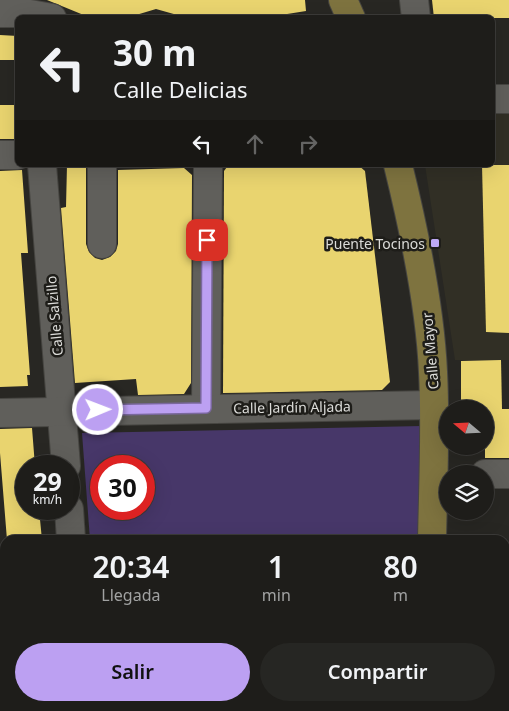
<!DOCTYPE html>
<html lang="es">
<head>
<meta charset="utf-8">
<style>
  :root { --surface:#1e1d1a; --page:#262623; --text:#f1f3f6; --muted:#a1a2a2; --line:#3c3b39; --accent:#bca0f2 }
  body { margin:0; font-family:"Noto Sans",sans-serif; background:var(--page); color:var(--text); height:100vh; display:flex; flex-direction:column; font-size:19px; white-space:nowrap }
  * { box-sizing:border-box; margin:0 }
  p { font-size:16px; color:var(--muted) }
  .icon { flex:none; width:28px; height:28px; fill:none; stroke:currentColor; stroke-width:2; stroke-linecap:round; stroke-linejoin:round }
  .map { position:relative; flex:1; overflow:hidden }
  .drawer { position:absolute; left:0px; top:535px; width:510px; height:176px; display:flex; flex-direction:column; background:var(--surface); border-radius:15px 15px 0 0; box-shadow:0 5px 20px #0002,0 0 0 1px var(--line) }
  .drawer>* { flex:none }
  .guide { position:absolute; left:15px; top:15px; width:480px; height:152px; border-radius:8px; box-shadow:0 5px 20px #0002,0 0 0 1px var(--line); background:#1e1d1a; color:var(--text); overflow:hidden }
  .needle { width:32px; rotate:289deg }
  .fabs { position:absolute; left:439px; top:400px; display:grid; gap:10px }
  .fabs a { display:grid; place-items:center; width:55px; height:55px; border-radius:50%; background:var(--surface); box-shadow:0 5px 20px #0002,0 0 0 1px var(--line); font-size:25px }
  .speed { position:absolute; left:15px; top:455px; display:flex; gap:10px; font-size:25px; font-weight:700; text-align:center }
  .speed>* { display:grid; place-content:center; width:65px; height:65px; border-radius:50%; background:var(--surface); box-shadow:0 5px 20px #0002,0 0 0 1px var(--line); line-height:1 }
  .speed small { font-size:12px; font-weight:400 }
  .speed .limit { border:8px solid #d22; background:#fff; color:#111 }
  .pin { position:absolute; display:grid; place-items:center; width:42px; height:42px; color:#fff; margin:-21px; border-radius:10px; box-shadow:0 2px 8px #0006 }
  .me { position:absolute; width:55px; margin:-28px; rotate:89deg; stroke-linejoin:round; filter:drop-shadow(0 0 4px #0008) }
  .turn { display:flex; align-items:center; gap:18px; height:105px; padding:0 15px; font-size:22px }
  .turn .icon { width:65px; height:65px; stroke-width:2.5 }
  .turn b { display:block; font-size:35px; line-height:42px }
  .lanes { display:flex; align-items:center; height:48px; padding:0 15px; background:#0003; justify-content:center; gap:25px; direction:ltr }
  .lanes .off { opacity:.35 }
  .eta { display:flex; justify-content:space-evenly; align-items:center; height:85px; text-align:center }
  .eta b { font-size:30px; font-weight:600; line-height:35px }
  .action { display:flex; gap:10px; margin-top:auto; padding:10px 15px }
  .action a { flex:1; height:58px; border-radius:30px; background:var(--accent); color:#111; font-size:20px; font-weight:600; line-height:58px; text-align:center }
  .action a+a { background:var(--page); color:var(--text) }
  .map>svg:first-child { display:block }
</style>
</head>
<body>
<div class="map">
<svg width="509" height="711" viewBox="0 0 509 711">
  <rect width="100%" height="100%" fill="#282723"/>
  <polygon fill="#312f25" points="509,110 509,360 455,360 425,165 492,165 493,111"/>
  <path fill="#473769" fill-rule="evenodd" d="M 422,426 L 420,540 L 90,540 L 82,433 ZM 101,466 L 144,466 L 144,509 L 101,509 Z"/>
  <g fill="#e9d46f">
    <polygon points="47,0 305,0 306,11 262,18 188,18 156,9 126,18 91,18"/>
    <polygon points="432,0 509,0 509,18 434,18"/>
    <polygon points="0,35 18,36 18,60 0,60"/>
    <rect x="0" y="105" width="18" height="34"/>
    <polygon points="67,165 86,165 86,244 89,252 95,258 102,260 110,257 116,251 118,244 118,170 184,168 192,175 191,383 184,394 138,395 136,379 75,383 61,208 66,207"/>
    <polygon points="358,165 365,171 390,382 382,390 223,393 224,171 227,167"/>
    <polygon points="482,165 509,165 509,333 486,332"/>
    <polygon points="22,170 28,253 21,253 30,375 27,375 28,386 0,387 0,171"/>
    <polygon points="501,360 502,409 461,409 461,361"/>
    <rect x="485" y="409" width="24" height="49"/>
    <polygon points="32,428 35,466 26,466 26,510 39,509 42,540 7,540 0,453 0,429"/>
  </g>
  <g fill="none" stroke-linecap="round" stroke-linejoin="round">
    <defs>
      <g id="minor">
        <polyline points="414,0 416,18"/>
        <polyline points="0,13 24,13 52,18"/>
        <polyline points="492,99 509,99"/>
        <polyline points="0,155 18,155"/>
        <polyline points="42,165 66,466"/>
        <polyline points="102,244 102,165"/>
        <polyline points="206,408 208,165"/>
        <polyline points="0,413 434,405"/>
        <polyline points="485,474 509,474"/>
        <polyline points="69,509 71,540"/>
        <polyline points="505,663 509,663"/>
        <polyline points="0,666 5,666"/>
        <polyline points="82,706 83,711"/>
        <polyline points="262,706 263,711"/>
      </g>
      <g id="major">
        <polyline points="343,0 351,18"/>
        <path d="M 398,165 C 414,230 430,305 433,372 C 436,428 433,484 432,540"/>
        <polyline points="432,706 432,711"/>
      </g>
    </defs>
    <use href="#minor" stroke="#464541" stroke-width="30"/>
    <use href="#major" stroke="#464541" stroke-width="30"/>
    <use href="#minor" stroke="#605f5b" stroke-width="28"/>
    <use href="#major" stroke="#7e733f" stroke-width="28"/>
  </g>
  <g fill="none" stroke-linecap="round" stroke-linejoin="round">
    <defs>
      <polyline id="route" points="98,410 206,408 207,240"/>
    </defs>
    <use href="#route" stroke="#7a689d" stroke-width="12"/>
    <use href="#route" stroke="#bca0f2" stroke-width="9"/>
  </g>
  <rect fill="#bea9f5" stroke="#1e1d19" stroke-width="2" x="430" y="238" width="10" height="10" rx="2.5"/>
  <g text-anchor="middle" dominant-baseline="central" stroke-width="5" stroke-linejoin="round" paint-order="stroke">
    <g font-size="14" fill="#dcdcd9" stroke="#1e1d19" text-anchor="end">
      <text x="425" y="243">Puente Tocinos</text>
    </g>
    <g font-size="14" fill="#dcdcd9" stroke="#1e1d19">
      <text transform="translate(54 316) rotate(-95)">Calle Salzillo</text>
      <text transform="translate(430 351) rotate(-95)">Calle Mayor</text>
      <text transform="translate(292 407) rotate(-1)">Calle Jardín Aljada</text>
    </g>
  </g>
</svg>
<div class="fabs">
<a><svg class="needle" viewBox="-14 -14 28 28"><path d="M0-13l5 13h-10z" fill="#e53935"/><path d="M0 13l5-13h-10z" fill="#a1a2a2"/></svg></a>
<a><svg class="icon" aria-label="layers" viewBox="0 0 24 24"><path d="M12 4l9 5-9 5-9-5zM3 14l9 5 9-5"/></svg></a>
</div>
<div class="speed"><div>29<small>km/h</small></div><div class="limit">30</div></div>
<div class="pin" style="left:207px;top:240px;background:#d93025"><svg class="icon" aria-label="arrive" viewBox="0 0 24 24"><path d="M6 21V4h12l-3 4 3 4H6"/></svg></div>
<svg class="me" style="left:98px;top:410px" viewBox="-20 -20 40 40"><circle r="17" fill="#bca0f2" stroke="#fff" stroke-width="3"/><path d="M0-11L8 9 0 5-8 9z" fill="#fff"/></svg>
<div class="guide">
<div class="turn"><svg class="icon" aria-label="left" viewBox="0 0 24 24"><path d="M17 20v-9H6M10 6l-5 5 5 5"/></svg><div><b>30 m</b>Calle Delicias</div></div>
<div class="lanes"><svg class="icon" aria-label="left" viewBox="0 0 24 24"><path d="M17 20v-9H6M10 6l-5 5 5 5"/></svg><svg class="icon off" aria-label="ahead" viewBox="0 0 24 24"><path d="M12 20V5M6 11l6-6 6 6"/></svg><svg class="icon off" aria-label="right" viewBox="0 0 24 24"><path d="M7 20v-9h11M14 6l5 5-5 5"/></svg></div>
</div>
<section class="drawer">
<div class="eta">
<div><b>20:34</b><p>Llegada</p></div>
<div><b>1</b><p>min</p></div>
<div><b>80</b><p>m</p></div>
</div>
<div class="action"><a>Salir</a><a>Compartir</a></div>
</section>
</div>
</body>
</html>
